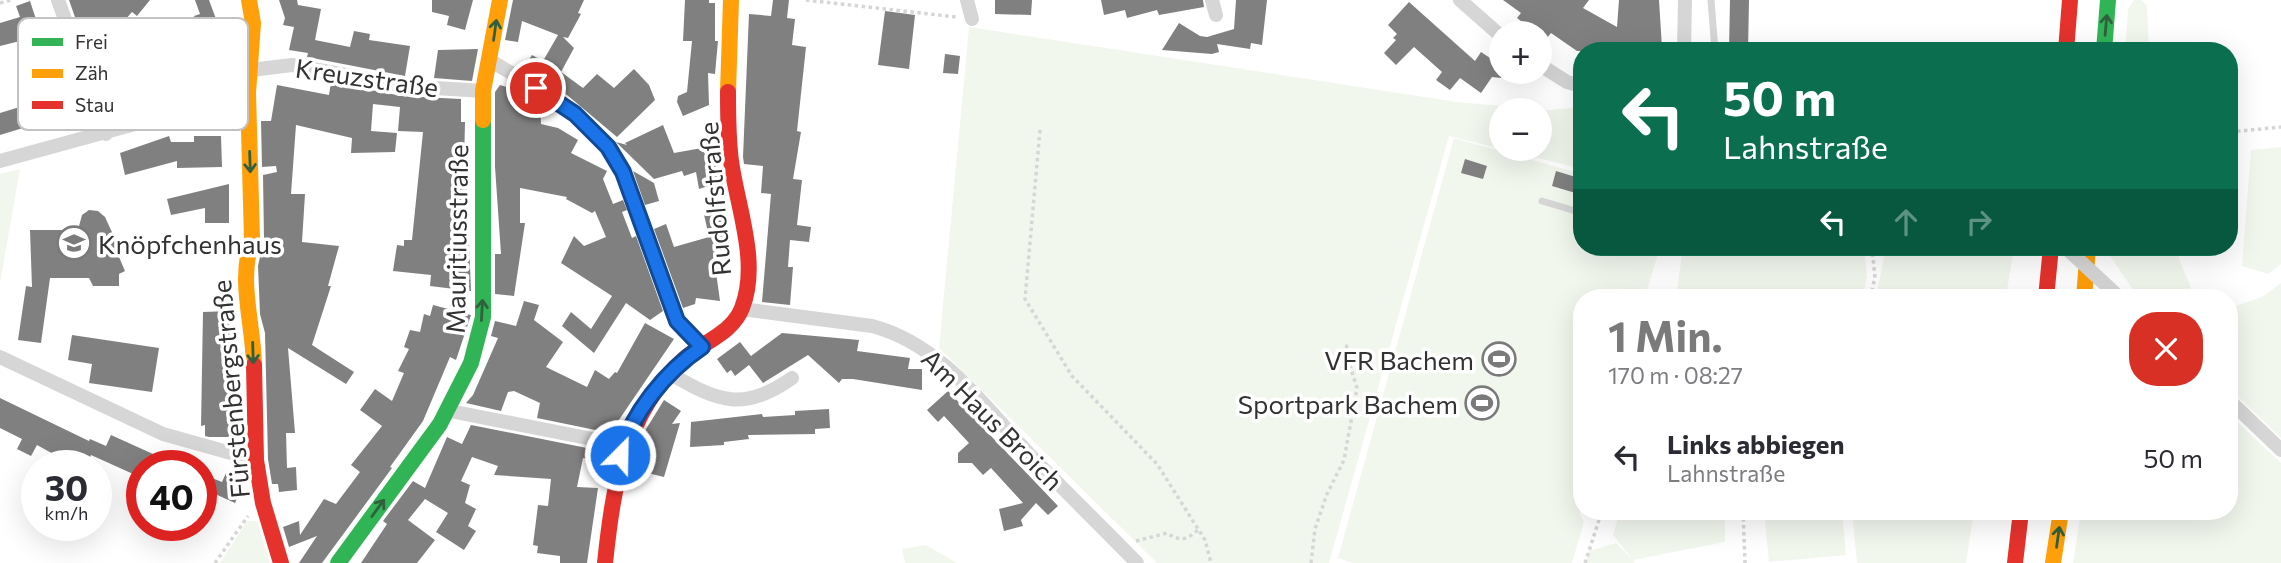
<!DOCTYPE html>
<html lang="de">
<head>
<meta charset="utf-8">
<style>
  :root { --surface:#fff; --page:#f7f7f7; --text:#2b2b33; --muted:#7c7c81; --accent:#7a7a7a }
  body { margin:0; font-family:Commissioner,sans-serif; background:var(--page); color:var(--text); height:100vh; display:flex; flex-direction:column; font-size:26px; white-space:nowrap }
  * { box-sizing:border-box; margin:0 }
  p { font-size:23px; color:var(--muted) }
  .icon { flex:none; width:38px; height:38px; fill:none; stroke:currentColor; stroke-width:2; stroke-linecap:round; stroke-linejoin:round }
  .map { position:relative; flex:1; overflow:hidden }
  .panel { position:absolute; left:1573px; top:289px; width:665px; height:231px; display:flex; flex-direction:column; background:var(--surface); border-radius:28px; box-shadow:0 7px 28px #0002 }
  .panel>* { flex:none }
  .top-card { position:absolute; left:1573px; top:42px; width:665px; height:214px; border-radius:28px; box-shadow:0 7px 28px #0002; background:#0b6e4f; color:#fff; overflow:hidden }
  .controls { position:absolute; left:1489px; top:21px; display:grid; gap:14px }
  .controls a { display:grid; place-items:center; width:63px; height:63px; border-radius:50%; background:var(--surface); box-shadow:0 7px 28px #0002; font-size:35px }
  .speed { position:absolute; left:21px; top:450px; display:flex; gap:14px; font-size:35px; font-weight:700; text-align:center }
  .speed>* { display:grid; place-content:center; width:91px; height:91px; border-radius:50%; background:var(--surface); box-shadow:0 7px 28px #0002; line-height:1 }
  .speed small { font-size:18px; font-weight:400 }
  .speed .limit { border:10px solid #d22; background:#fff; color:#111 }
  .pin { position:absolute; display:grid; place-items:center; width:60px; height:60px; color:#fff; margin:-30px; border:4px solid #fff; border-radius:50%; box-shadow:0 2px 7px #0007 }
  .me { position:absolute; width:77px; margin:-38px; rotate:23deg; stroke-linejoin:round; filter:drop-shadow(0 0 5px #0008) }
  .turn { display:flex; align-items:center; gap:24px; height:147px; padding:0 35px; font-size:32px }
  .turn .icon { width:91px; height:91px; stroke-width:2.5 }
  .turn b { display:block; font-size:49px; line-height:60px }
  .lanes { display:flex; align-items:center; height:66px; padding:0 35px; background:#0003; justify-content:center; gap:35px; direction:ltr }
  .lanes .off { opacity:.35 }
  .round { display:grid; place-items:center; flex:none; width:74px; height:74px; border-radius:28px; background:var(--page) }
  .summary { display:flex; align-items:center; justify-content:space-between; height:119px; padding:0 35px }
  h1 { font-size:42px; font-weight:700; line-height:52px; color:var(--accent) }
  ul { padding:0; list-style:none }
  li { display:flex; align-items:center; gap:21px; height:98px; padding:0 35px }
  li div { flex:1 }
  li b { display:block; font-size:26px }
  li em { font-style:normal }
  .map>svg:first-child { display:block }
</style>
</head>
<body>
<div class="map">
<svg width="2281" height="563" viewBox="0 0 2281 563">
  <rect width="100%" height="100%" fill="#fff"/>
  <g fill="#f2f7ee">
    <polygon points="2134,0 2141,0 2147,5 2149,51 2125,51 2128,9"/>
    <polygon points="969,27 1457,102 1550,110 1582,107 1582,169 1502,149 1540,149 1540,110 1502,110 1502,149 1449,136 1329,563 1157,563 939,348"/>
    <polygon points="1454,138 1582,174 1582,247 1660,247 1645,297 1582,298 1580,514 1584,522 1572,563 1353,563 1338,558"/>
    <polygon points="2281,147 2281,264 2268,274 2242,266 2251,150"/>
    <polygon points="20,169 0,283 0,174"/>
    <polygon points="1683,247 1758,247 1793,256 1864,247 1867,278 1862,297 1676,297"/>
    <polygon points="1883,247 2014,247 2006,297 1876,297 1884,257"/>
    <path d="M 2111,247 L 2177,247 C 2180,271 2189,275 2193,297 L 2138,297 L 2110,256 Z"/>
    <polygon points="2281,283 2281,438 2230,389 2230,308 2262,297"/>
    <polygon points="2230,415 2281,463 2281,563 2073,563 2081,511 2230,511"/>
    <polygon points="1620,511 1725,511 1725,542 1633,560 1635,563 1585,563 1589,551 1616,543 1632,559 1613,535"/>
    <polygon points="1764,511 1842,511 1846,555 1769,562"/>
    <polygon points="1852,511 1974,511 1966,563 1857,563"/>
    <polygon points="247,521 257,521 270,563 220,563"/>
    <polygon points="926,545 957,563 905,563 902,549"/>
  </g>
  <g fill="#808080">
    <polygon points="69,0 150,0 137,16 132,12 103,45 76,20"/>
    <polygon points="195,0 209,0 226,46 217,49 226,73 197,84 201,95 188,99 171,104 169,99 118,115 113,99 105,102 100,90 138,78 136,74 195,53 186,26 196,22 194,16 200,14"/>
    <polygon points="279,0 297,0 298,5 321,9 315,40 350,47 354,31 370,34 369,40 410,46 405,76 307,57 308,53 289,50 294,27 283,25 285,18"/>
    <polygon points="432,0 473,0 465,30 447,25 449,16 432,12"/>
    <polygon points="513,0 584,0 578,13 581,14 568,38 563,37 574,48 561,72 583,88 597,74 614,88 634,69 649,85 655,100 617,137 567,95 523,69 532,55 543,61 558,35 522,21 518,42 505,40"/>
    <polygon points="685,0 709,0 709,3 715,3 715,41 718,41 715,74 708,73 709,105 683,116 677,102 678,96 687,92 692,41 683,41"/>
    <polygon points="773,0 789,0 787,18 795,19 792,45 806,47 797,131 801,132 793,179 802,180 797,225 811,227 809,242 790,240 788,267 793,267 790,305 762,302 771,194 761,193 763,166 744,164 743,157 749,14 771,16"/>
    <polygon points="995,0 1032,0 1031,15 995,14"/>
    <polygon points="1101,0 1203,0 1204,7 1159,15 1157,10 1127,18 1125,10 1104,15"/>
    <polygon points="1236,0 1267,0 1262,45 1251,43 1250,49 1217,44 1219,52 1212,54 1162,50 1179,23 1200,36 1207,37 1234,29"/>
    <polygon points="1503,0 1589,0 1583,8 1617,27 1619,0 1659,0 1662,48 1605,43 1601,51 1577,51 1551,33 1546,39 1526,25 1517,18 1521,13"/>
    <polygon points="1730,0 1749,0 1748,51 1729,51"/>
    <polygon points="30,1 52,68 39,72 28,39 0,46 0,23 20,17 16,6"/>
    <polygon points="1409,2 1475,61 1481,52 1502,66 1501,78 1492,77 1481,93 1460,78 1450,90 1436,80 1442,72 1414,47 1396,65 1384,53 1396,40 1393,38 1397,34 1388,25"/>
    <polygon points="885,11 915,15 909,69 878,65"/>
    <polygon points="478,49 472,81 434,78 438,50"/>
    <polygon points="945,54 960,56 958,74 943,73"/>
    <polygon points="331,82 402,96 461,99 461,122 465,122 464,166 466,166 471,291 430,286 431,275 393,271 397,245 404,246 404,240 412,240 423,132 398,131 400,107 373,104 371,131 397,133 395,152 351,153 352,138 296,125 291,194 305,194 302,242 339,246 328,286 331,286 312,345 354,372 346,384 288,348 295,433 286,433 287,468 296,467 297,490 279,492 278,484 272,484 268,459 265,333 260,314 258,266 264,239 263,175 277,172 276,166 262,167 261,121 271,121 277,85 329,95"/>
    <polygon points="500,85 510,88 512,85 540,102 541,124 558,128 578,140 571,153 607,171 603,179 613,204 623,200 627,210 622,212 632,238 636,236 663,311 650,320 626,303 594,353 562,326 571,312 591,329 612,296 561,263 574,236 584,246 606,237 595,211 592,213 566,199 567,197 520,188 520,223 525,223 514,296 495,294 495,254 501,254 495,167 495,92"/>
    <polygon points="75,90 78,97 82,95 86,107 70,107 72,113 0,135 0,113"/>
    <polygon points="663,125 674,153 713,146 718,183 699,189 696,172 684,176 682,171 654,179 616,142 627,145 625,143"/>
    <polygon points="169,136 171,142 194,142 194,136 221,136 222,167 177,168 177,161 125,175 120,153"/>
    <polygon points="1465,159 1487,166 1483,179 1461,173"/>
    <polygon points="633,171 654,183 659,201 645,205"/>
    <polygon points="1556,171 1582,179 1582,195 1552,186"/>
    <polygon points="229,184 229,223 205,223 205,208 171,215 167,199"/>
    <polygon points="719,203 730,270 716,272 720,301 696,298 695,304 683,308 654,229 666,224 674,247 709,237 703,210"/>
    <polygon points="89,210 98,211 105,217 123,256 119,257 125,271 119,274 119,286 93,286 89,278 50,278 41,343 18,340 26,286 32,287 30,230 78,230 82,215"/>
    <polygon points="524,301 539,305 534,320 563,342 546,367 587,387 595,370 609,379 615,372 617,373 645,323 674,339 610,433 537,418 540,403 514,391 508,392 501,411 466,403 473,395 498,338 491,336 495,321 516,326"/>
    <polygon points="433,305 471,315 456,360 450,357 423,421 390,467 392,468 322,563 299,563 317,536 289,547 283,527 299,521 300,535 324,499 336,504 360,472 351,465 382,426 360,410 375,389 392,401 404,373 398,371 409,349 404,347 410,330 420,332 424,314 430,316"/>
    <polygon points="230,311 230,437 209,437 205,436 205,425 201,426 203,312"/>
    <polygon points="782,333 859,340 857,351 910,358 908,369 922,369 922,390 853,379 842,379 839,383 808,355 763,383 749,365 735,376 731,370 727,373 717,359 740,342 751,356"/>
    <polygon points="72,335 159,348 152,392 89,383 92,364 68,360"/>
    <polygon points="948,391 1058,506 1048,515 1036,503 1021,520 1023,526 1004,531 999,509 1023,503 991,468 983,475 972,463 958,463 958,453 969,443 944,416 938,422 927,410"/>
    <polygon points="0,398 89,441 90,439 106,446 111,435 153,454 147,466 142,466 142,478 91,455 86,466 75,466 37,445 31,456 17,449 22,439 0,428"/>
    <polygon points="664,400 681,411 672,424 680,423 664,477 631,469 643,434"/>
    <polygon points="829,409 830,428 815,429 815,434 748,435 749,439 724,442 724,445 690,447 691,422 762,414 763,417 795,415 795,411"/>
    <polygon points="471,425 607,452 605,462 583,458 577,487 598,488 587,563 560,563 560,556 537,553 538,546 533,545 538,505 548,506 551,479 494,475 498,466 472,457 461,481 470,485 465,503 476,509 468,526 476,531 464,550 436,532 448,513 425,499 408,520 435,540 417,563 361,563 387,524 383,521 413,481 425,488 447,437 462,444"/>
    <polygon points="226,473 245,481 235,503 202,488 207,476 222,482"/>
  </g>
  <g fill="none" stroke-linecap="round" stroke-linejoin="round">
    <g stroke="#d6d6d6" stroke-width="3.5" stroke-dasharray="3.5 3.5" stroke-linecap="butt">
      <polyline points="806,0 956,17"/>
      <polyline points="0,3 11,0"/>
      <polyline points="1040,130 1025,299 1072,376 1157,464 1205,540 1211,563"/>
      <polyline points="2230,132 2281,127"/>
      <polyline points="1870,298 1875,278 1872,247"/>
      <polyline points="1743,511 1745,563"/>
      <path d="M 1136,541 L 1167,533 C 1181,542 1186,540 1198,530"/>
      <polyline points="215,563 248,516"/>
      <polyline points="1311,563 1315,529 1327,494 1344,460 1357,388 1346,353 1347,343"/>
      <polyline points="1585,563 1599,520"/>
    </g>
    <g stroke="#d6d6d6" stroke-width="7">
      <polyline points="1711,0 1715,51"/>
      <polyline points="1542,201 1582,213"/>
    </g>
    <g stroke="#d6d6d6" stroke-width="14">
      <polyline points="58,0 106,134"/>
      <polyline points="967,0 972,19"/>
      <polyline points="1212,0 1216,15"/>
      <polyline points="1460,0 1502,37"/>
      <polyline points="1684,51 1685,0"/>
      <polyline points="491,61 558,101 592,129 608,147 623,172 677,321 702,347"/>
      <polyline points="1540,65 1567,82 1582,86"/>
      <polyline points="251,70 292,65 404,86 483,91"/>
      <polyline points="0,161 248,93"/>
      <path d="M 742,309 L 872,326 C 941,344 984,406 1031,456 C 1066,492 1102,527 1137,563"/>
      <polyline points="0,357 163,434 256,460"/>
      <path d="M 671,374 C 718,402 744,412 792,378"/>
      <polyline points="2230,401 2281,450"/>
      <polyline points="450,411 623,445"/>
    </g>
    <g stroke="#30b455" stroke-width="16">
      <polyline points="2104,51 2108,0"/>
      <polyline points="338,563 440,424 471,363 483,317 483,120"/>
    </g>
    <g stroke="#ff9f0a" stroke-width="16">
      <path d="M 249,0 L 253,23 L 248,93 L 252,239 C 238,282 253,321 254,365"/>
      <polyline points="728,92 731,0"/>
      <polyline points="483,120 483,91 500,0"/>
      <polyline points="2084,298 2088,247"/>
      <polyline points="2053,563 2061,511"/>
    </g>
    <g stroke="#e5322d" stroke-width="16">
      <polyline points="2066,51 2070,0"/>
      <polyline points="2046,298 2051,247"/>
      <polyline points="254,365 256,460 263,503 281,563"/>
      <path d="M 605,563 C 613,487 624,414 683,360 C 702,342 732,334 742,308 C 760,263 737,206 731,161 C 728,138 728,115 728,92"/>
      <polyline points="2015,563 2021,511"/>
    </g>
    <polyline stroke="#d6d6d6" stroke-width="14" points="2065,247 2120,298"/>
  </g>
  <defs><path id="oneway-shaft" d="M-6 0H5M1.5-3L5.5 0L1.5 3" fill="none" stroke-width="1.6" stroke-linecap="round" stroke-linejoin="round" transform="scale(1.75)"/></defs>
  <g stroke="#31603e">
    <use href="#oneway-shaft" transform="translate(2106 25) rotate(-85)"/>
    <use href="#oneway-shaft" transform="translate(495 30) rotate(-82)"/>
    <use href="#oneway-shaft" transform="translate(250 162) rotate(88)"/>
    <use href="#oneway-shaft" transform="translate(482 310) rotate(-87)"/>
    <use href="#oneway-shaft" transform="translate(253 353) rotate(88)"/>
    <use href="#oneway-shaft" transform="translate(378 508) rotate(-54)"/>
    <use href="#oneway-shaft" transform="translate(2058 537) rotate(-82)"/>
  </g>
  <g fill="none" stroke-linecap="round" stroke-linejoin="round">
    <defs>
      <path id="route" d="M 536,88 L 575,114 L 608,147 L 623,172 L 677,321 L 702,347 C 666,371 632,413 620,455"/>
    </defs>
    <use href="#route" stroke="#114b97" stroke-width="18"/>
    <use href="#route" stroke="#1a73e8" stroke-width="12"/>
  </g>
  <defs>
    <symbol id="school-ring" viewBox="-11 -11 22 22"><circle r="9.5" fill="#fff" stroke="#7a7a7a" stroke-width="1.5"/><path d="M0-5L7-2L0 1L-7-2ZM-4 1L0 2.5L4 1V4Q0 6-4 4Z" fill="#7a7a7a"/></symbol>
    <symbol id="stadium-ring" viewBox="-11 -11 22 22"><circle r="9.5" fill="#fff" stroke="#7a7a7a" stroke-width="1.5"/><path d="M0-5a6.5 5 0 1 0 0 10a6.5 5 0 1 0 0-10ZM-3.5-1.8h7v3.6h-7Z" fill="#7a7a7a"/></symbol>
  </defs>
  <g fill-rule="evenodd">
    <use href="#school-ring" x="55" y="224" width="38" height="38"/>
    <use href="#stadium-ring" x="1480" y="340" width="38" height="38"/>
    <use href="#stadium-ring" x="1463" y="384" width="38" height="38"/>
  </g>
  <g text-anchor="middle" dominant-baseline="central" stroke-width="7" stroke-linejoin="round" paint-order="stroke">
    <g font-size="26" fill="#323232" stroke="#fff">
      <text transform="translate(367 77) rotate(8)">Kreuzstraße</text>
      <text transform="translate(714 199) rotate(-95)">Rudolfstraße</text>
      <text transform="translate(456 239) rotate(-89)">Mauritiusstraße</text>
      <text transform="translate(230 389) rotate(-95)">Fürstenbergstraße</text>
      <text transform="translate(993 419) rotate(45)">Am Haus Broich</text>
    </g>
    <g font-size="26" fill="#323232" stroke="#fff" text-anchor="end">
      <text x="98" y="243" text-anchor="start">Knöpfchenhaus</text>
      <text x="1474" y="359">VFR Bachem</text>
      <text x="1458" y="403">Sportpark Bachem</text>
    </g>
  </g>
  <rect x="18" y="18" width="230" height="112" rx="10" fill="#fff" stroke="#c2c2c2" stroke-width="2"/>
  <rect x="32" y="38" width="31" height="8" fill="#30b455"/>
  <rect x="32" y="69" width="31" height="9" fill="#ff9f0a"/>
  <rect x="32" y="101" width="31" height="8" fill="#e5322d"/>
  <g font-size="19" fill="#323232">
    <text x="75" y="49">Frei</text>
    <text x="75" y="80">Zäh</text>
    <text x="75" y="112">Stau</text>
  </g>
</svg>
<div class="controls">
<a>+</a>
<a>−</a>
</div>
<div class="speed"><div>30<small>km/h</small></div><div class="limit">40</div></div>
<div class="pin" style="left:536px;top:88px;background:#d93025"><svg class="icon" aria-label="arrive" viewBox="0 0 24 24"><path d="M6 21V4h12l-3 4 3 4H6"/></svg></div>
<svg class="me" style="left:620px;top:455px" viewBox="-20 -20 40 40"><circle r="17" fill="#1a73e8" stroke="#fff" stroke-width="3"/><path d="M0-11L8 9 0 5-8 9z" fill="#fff"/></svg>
<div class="top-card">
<div class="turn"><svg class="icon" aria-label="left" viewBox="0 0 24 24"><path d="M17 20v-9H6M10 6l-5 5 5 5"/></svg><div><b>50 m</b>Lahnstraße</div></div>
<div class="lanes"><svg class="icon" aria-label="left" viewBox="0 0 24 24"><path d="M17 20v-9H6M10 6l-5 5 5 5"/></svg><svg class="icon off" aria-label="ahead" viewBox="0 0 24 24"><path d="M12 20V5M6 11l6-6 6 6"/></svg><svg class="icon off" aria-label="right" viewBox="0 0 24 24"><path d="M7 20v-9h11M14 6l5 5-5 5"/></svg></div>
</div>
<section class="panel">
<div class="summary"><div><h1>1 Min.</h1><p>170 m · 08:27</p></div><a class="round" style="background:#d93025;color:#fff"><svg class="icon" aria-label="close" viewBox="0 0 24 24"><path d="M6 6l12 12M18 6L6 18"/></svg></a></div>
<ul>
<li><svg class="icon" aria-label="left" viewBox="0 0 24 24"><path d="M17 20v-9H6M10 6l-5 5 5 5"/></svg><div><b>Links abbiegen</b><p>Lahnstraße</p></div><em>50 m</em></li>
</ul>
</section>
</div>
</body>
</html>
